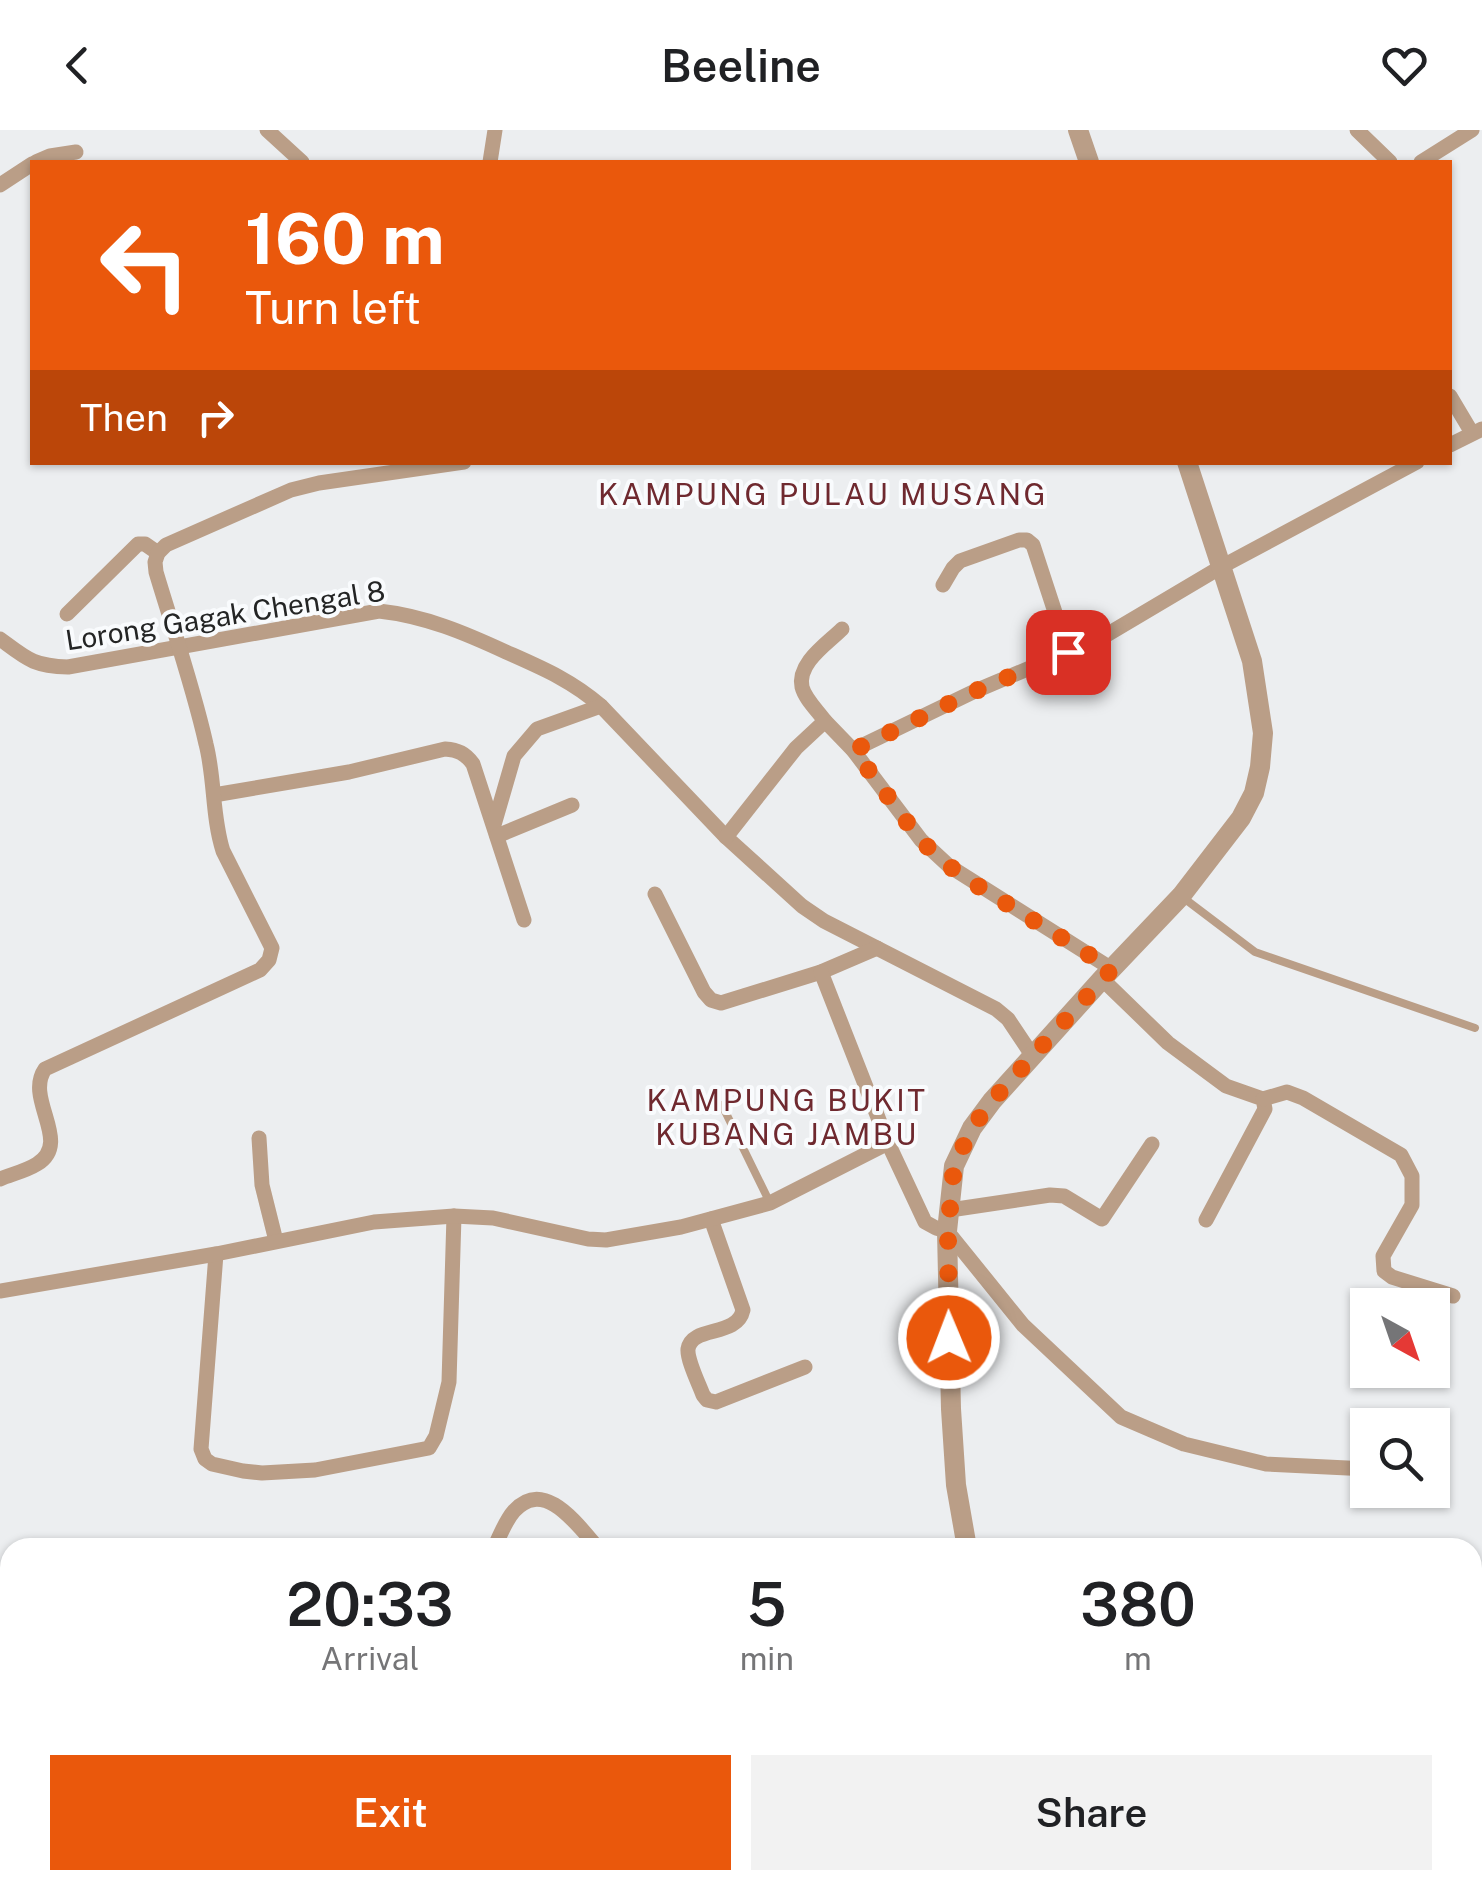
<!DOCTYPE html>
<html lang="en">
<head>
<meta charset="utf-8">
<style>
  :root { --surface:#fff; --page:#f2f2f2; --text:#202124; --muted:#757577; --accent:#ea580c }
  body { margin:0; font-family:"Public Sans",sans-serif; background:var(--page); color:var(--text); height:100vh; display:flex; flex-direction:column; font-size:38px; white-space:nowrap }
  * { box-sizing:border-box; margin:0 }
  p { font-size:32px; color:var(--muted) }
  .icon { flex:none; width:55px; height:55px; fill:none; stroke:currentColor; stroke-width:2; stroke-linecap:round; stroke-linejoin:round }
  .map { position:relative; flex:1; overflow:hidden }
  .details { position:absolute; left:0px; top:1408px; width:1482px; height:352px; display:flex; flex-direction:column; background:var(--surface); border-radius:30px 30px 0 0; box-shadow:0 2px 8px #0004 }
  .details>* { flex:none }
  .banner { position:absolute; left:30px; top:30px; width:1422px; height:305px; border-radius:0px; box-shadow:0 2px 8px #0004; background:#ea580c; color:#fff; overflow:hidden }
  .needle { width:65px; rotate:140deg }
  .tools { position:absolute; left:1350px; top:1158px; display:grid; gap:20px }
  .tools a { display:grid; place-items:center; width:100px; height:100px; border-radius:0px; background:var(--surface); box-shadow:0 2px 8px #0004; font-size:50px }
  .pin { position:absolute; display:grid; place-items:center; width:85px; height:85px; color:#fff; margin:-42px; border-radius:20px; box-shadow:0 5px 15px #0006 }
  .me { position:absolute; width:110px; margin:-55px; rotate:359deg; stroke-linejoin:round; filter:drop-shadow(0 0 8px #0008) }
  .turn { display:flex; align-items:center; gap:35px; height:210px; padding:0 50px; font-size:45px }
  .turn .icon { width:130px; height:130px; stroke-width:2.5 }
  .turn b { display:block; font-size:70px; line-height:85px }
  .then { display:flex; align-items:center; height:95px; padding:0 50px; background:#0003; gap:20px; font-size:38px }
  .eta { display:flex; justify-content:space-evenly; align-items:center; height:170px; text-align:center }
  .eta b { font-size:60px; font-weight:600; line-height:70px }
  .cta { display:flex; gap:20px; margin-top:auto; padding:20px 50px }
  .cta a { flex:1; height:115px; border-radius:0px; background:var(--accent); color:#fff; font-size:40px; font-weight:600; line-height:115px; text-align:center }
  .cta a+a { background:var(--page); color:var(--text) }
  header { display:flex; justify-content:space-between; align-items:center; height:130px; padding:0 50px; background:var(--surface); font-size:45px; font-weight:600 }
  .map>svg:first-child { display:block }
</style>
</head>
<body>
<header><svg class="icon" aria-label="back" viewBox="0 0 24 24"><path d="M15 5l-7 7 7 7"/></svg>Beeline<svg class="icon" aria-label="heart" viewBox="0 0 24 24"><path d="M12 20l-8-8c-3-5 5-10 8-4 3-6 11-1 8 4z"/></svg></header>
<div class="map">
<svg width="1482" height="1758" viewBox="0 0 1482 1758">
  <rect width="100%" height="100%" fill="#eceef0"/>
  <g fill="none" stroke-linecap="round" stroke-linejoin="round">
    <g stroke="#ba9e87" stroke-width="8">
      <polyline points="1181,766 1255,822 1475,898"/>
      <polyline points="722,975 770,1073"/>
    </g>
    <g stroke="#ba9e87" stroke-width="15">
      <polyline points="267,0 302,32"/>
      <polyline points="1357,0 1390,32"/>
      <polyline points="36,32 50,26 76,22"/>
      <polyline points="490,32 495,0"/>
      <polyline points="1421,32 1472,0"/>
      <polyline points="0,55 32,34"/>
      <polyline points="1450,266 1472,303"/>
      <polyline points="1450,315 1482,299"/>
      <polyline points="943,455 953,438 960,431 1019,410 1027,410 1033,415 1068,522"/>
      <polyline points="67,484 138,414 145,414 158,423"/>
      <path d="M 0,509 C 27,529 33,536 68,537 L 379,481 C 425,486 465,503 506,522 C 542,538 571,550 601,576 L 726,707 L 802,776 L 824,791 L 996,879 L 1008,889 L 1032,925"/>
      <path d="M 825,591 C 818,581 805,569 802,557 C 797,533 827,514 842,499"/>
      <polyline points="853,620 973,562 1103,507 1221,437 1417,332"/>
      <path d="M 214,665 L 349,642 L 445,619 C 458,620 465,623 473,634 L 524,790"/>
      <polyline points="494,695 514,626 537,599 601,576"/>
      <polyline points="497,706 572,675"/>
      <polyline points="726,707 796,618 825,591 853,620 921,710 949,736 1112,839"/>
      <polyline points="655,764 704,862 711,870 721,873 821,842 877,818"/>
      <polyline points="821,842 888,1013 925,1092 936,1098 947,1101 1023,1195 1121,1287 1184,1314 1266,1334 1368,1339"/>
      <polyline points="1102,849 1168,913 1226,956 1263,969 1265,979 1206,1090"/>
      <polyline points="1263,969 1287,962 1303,968 1401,1025 1412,1046 1412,1075 1383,1126 1384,1141 1392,1147 1453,1166"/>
      <polyline points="259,1008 262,1055 276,1111"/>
      <path d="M 0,1049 C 12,1044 26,1041 37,1034 C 73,1012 24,969 45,939 L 260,840 L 269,830 L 272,818 L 223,721 C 212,687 215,649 206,614 C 193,556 173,499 156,442 L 155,432 L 158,423 L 166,415 L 291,360 L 319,353 L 464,332"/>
      <polyline points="950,1080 1050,1065 1064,1066 1102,1089 1152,1014"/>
      <path d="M 711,1089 L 743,1180 C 737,1208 692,1195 688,1219 C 687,1230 699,1254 703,1265 L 707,1270 L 716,1272 L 805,1237"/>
      <polyline points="216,1124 201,1319 205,1329 212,1334 243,1341 262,1343 315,1340 429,1318 436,1306 449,1252 454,1086"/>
      <polyline points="0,1161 216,1124 374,1092 454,1086 493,1088 588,1109 606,1110 681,1097 770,1073 888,1013"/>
      <path d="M 494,1418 C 500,1406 505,1391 514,1381 C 545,1347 578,1396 598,1418"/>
      <polyline points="1472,1535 1482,1534"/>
      <polyline points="0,1653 6,1648"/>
      <polyline points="1472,1676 1482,1674"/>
      <polyline points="644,1750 648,1758"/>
      <polyline points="175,1758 179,1750"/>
      <polyline points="1126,1758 1150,1750"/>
    </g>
    <g stroke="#ba9e87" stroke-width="20">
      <polyline points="1078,0 1089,32"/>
      <polyline points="967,1418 956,1355 951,1279 947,1101 954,1036 972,998 992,971 1102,849 1181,766 1241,688 1254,663 1260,637 1263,603 1252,531 1187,332"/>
      <polyline points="1087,1750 1090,1758"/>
    </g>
  </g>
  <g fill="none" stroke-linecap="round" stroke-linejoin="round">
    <polyline stroke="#ea580c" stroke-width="18" stroke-dasharray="0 32.4" points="949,1208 948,1101 954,1036 972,998 992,971 1112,839 978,756 949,736 920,710 854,620 973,562 1068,522"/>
  </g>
  <g text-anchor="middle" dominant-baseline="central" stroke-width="8" stroke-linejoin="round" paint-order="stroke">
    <g font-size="28" fill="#242525" stroke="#f9fbfd">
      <text transform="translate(225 485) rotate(-9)">Lorong Gagak Chengal 8</text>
    </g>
    <g font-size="30" letter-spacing="2.5" fill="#6f292f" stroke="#f9fbfd">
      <text x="823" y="364">KAMPUNG PULAU MUSANG</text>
      <text x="787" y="970">KAMPUNG BUKIT<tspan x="787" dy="34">KUBANG JAMBU</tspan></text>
    </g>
  </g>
</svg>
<div class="tools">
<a><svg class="needle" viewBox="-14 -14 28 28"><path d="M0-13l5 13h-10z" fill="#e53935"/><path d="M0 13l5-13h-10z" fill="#757577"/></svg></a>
<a><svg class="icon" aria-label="search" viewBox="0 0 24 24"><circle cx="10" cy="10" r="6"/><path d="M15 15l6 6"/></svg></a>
</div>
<div class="pin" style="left:1068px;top:522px;background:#d93025"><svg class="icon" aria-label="arrive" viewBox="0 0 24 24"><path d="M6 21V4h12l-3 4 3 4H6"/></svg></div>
<svg class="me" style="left:949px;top:1208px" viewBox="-20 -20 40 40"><circle r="17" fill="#ea580c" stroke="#fff" stroke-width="3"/><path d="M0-11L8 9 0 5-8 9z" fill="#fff"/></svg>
<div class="banner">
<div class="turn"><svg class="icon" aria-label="left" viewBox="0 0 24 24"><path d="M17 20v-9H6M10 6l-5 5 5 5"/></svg><div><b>160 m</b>Turn left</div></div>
<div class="then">Then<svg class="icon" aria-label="right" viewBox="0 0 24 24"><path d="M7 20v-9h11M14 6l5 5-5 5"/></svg></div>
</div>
<section class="details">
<div class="eta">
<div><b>20:33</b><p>Arrival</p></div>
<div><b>5</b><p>min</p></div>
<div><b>380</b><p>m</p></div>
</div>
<div class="cta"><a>Exit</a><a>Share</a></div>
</section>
</div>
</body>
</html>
